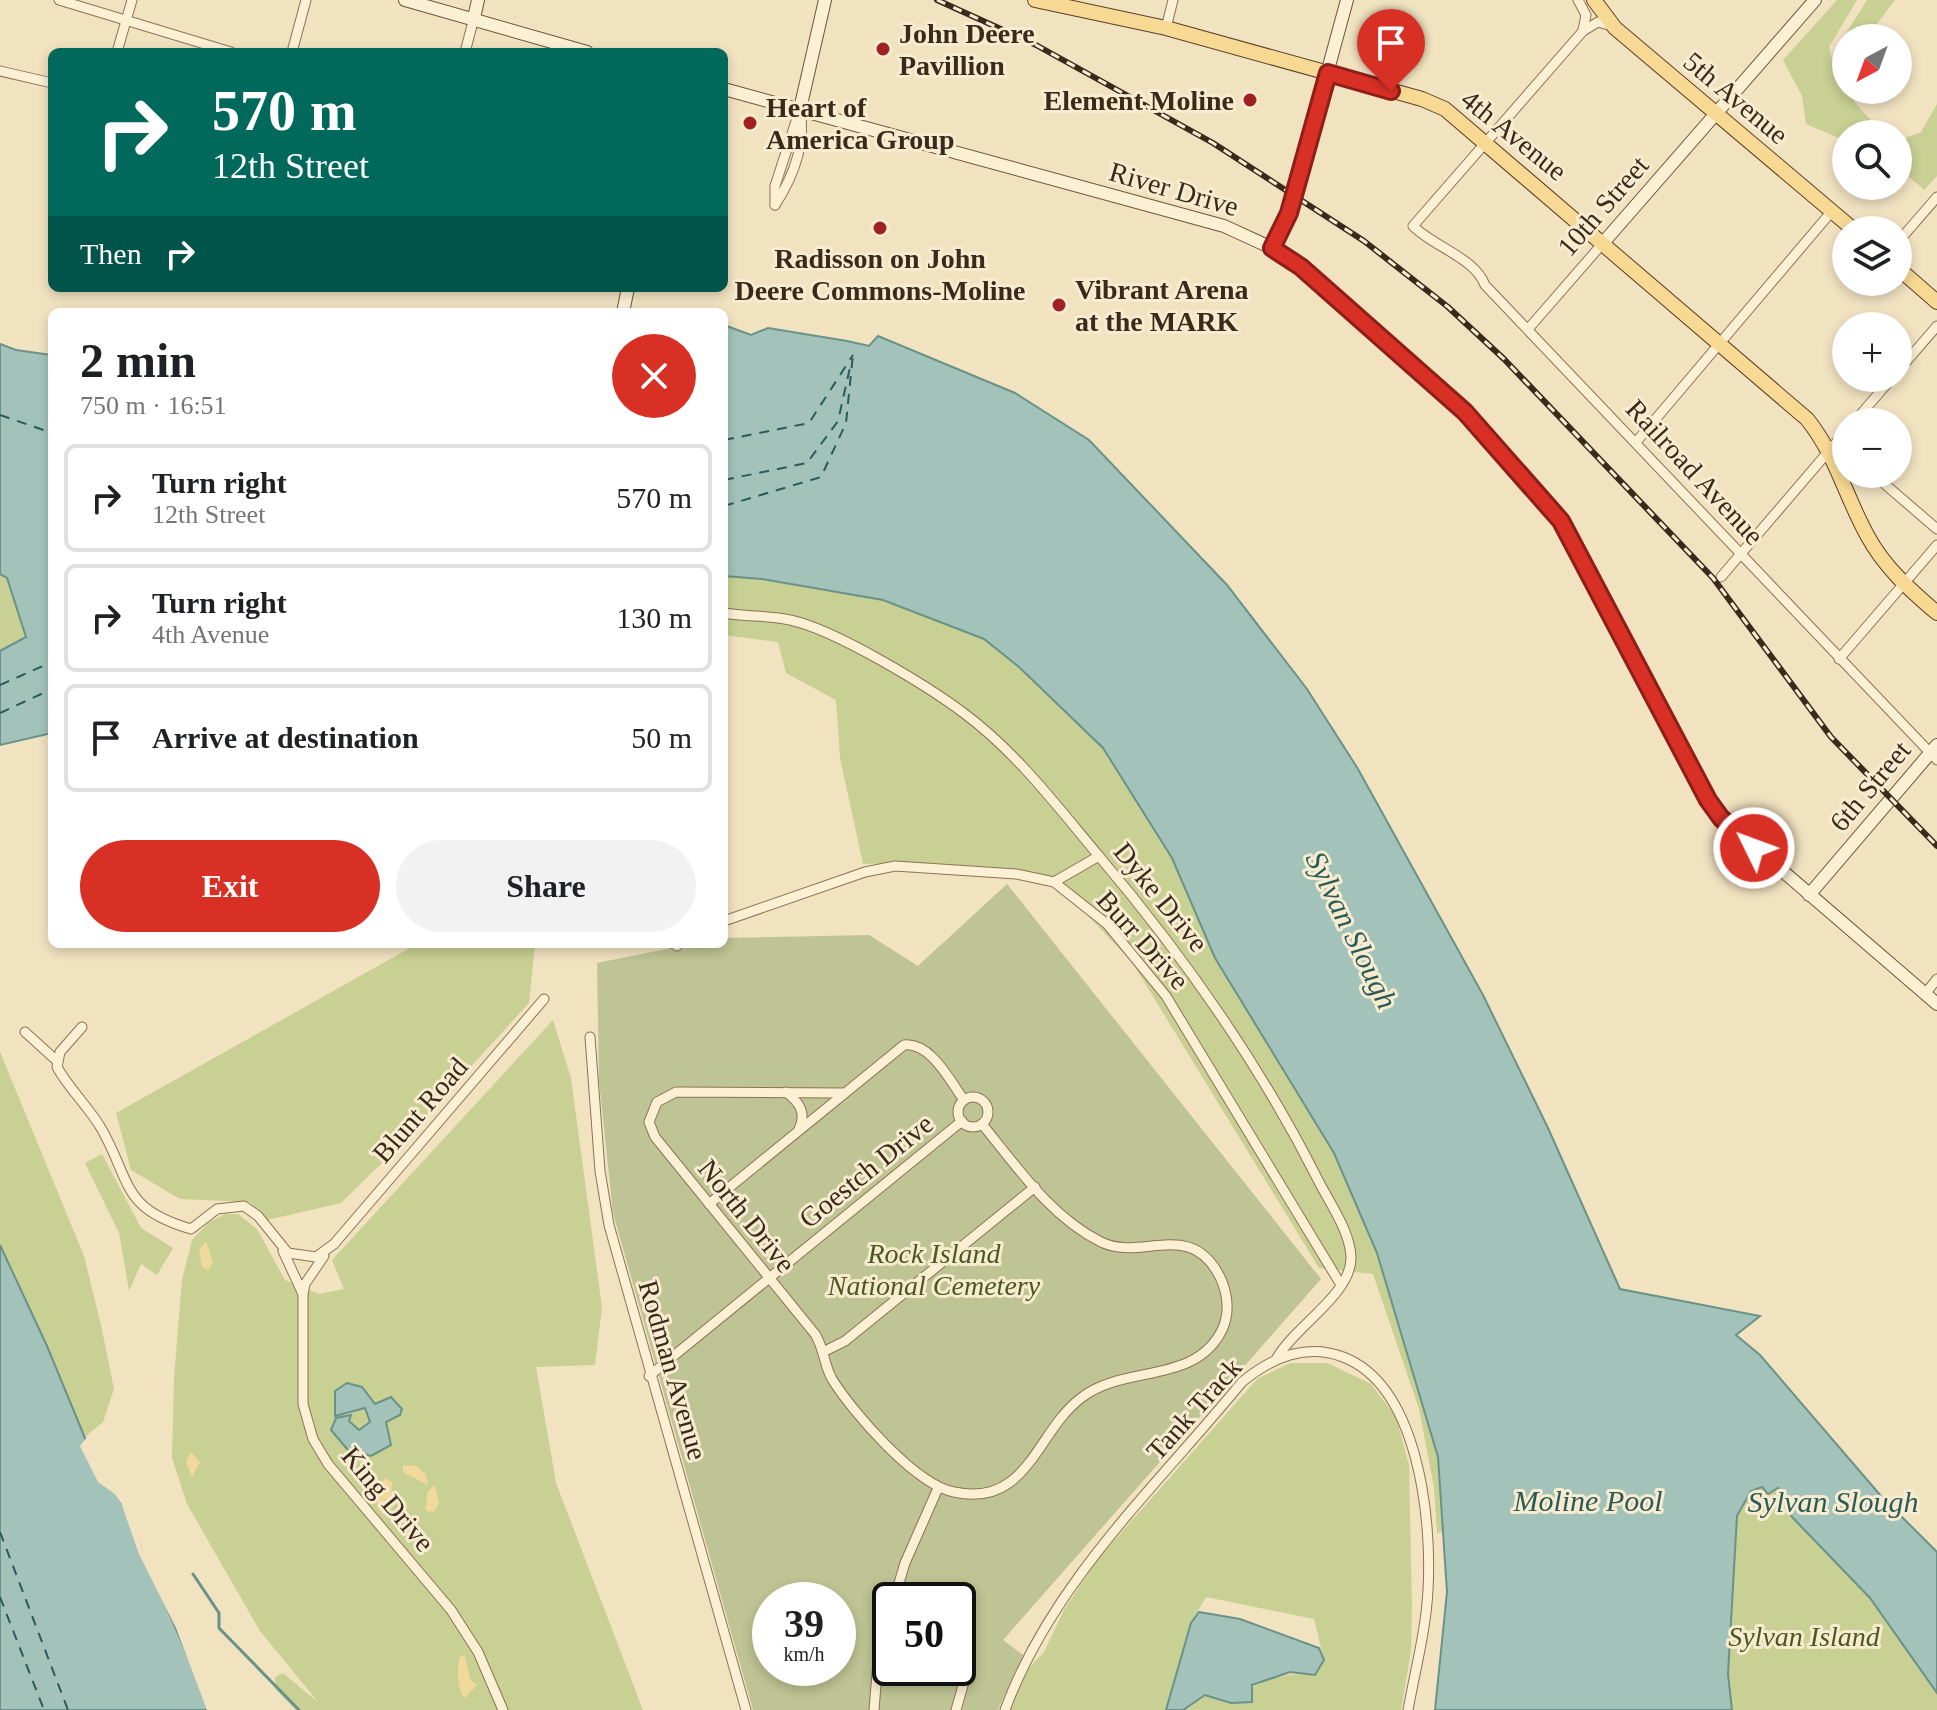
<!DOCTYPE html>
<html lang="en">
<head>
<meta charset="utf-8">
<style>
  :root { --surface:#fff; --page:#f2f2f2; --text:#202124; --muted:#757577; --line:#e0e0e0; --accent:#d93025 }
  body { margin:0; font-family:"Times New Roman",serif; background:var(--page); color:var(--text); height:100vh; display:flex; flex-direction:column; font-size:30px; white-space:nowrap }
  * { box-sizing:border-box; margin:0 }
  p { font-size:26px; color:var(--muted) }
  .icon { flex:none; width:44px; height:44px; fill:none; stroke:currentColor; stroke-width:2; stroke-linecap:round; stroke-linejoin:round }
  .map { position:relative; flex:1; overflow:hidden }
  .panel { position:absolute; left:48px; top:308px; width:680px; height:640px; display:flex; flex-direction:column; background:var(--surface); border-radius:12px; box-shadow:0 4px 12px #0003 }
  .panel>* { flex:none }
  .hud { position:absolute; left:48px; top:48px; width:680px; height:244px; border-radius:12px; box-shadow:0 4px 12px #0003; background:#00695c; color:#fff; overflow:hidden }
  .needle { width:52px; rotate:221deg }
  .fabs { position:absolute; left:1832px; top:24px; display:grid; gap:16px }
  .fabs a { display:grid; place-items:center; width:80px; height:80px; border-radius:50%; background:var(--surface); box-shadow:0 4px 12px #0003; font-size:40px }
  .speed { position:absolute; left:752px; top:1582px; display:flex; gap:16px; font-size:40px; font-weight:700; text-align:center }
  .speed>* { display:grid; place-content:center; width:104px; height:104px; border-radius:50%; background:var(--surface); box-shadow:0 4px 12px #0003; line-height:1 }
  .speed small { font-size:20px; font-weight:400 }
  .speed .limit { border:4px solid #111; border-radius:12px; background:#fff; color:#111 }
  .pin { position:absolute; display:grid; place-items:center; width:68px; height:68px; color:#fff; margin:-82px -34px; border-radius:50% 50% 50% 0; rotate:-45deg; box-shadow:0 0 8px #0007 }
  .pin .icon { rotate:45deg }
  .me { position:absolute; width:88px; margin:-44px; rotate:312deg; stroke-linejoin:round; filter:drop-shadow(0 0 6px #0008) }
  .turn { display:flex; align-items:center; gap:28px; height:168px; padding:0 32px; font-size:36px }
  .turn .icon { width:104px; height:104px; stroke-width:2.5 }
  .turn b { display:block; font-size:56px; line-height:68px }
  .then { display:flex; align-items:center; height:76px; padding:0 32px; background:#0003; gap:16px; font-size:30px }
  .round { display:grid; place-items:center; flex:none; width:84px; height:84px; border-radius:42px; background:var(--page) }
  .headline { display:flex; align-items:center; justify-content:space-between; height:136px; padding:0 32px }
  h1 { font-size:48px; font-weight:600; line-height:60px }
  .primary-button { display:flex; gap:16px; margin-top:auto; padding:16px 32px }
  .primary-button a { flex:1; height:92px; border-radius:48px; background:var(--accent); color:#fff; font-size:32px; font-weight:600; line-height:92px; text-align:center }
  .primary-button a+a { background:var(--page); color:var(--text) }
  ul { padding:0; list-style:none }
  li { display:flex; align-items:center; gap:24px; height:108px; margin:0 16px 12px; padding:0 16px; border:4px solid var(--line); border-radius:12px }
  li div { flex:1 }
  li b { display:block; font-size:30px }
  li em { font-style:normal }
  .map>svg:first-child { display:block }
</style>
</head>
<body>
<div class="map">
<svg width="1937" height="1710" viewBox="0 0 1937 1710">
  <rect width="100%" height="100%" fill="#f1e2c0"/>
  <g fill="#c9d093">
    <path d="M 1837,0 L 1857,0 L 1829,47 C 1837,85 1858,111 1888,134 L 1846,134 L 1846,141 L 1806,124 L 1802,96 L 1783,60 Z"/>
    <polygon points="1867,0 1895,0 1867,37 1847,38 1845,35"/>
    <polygon points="1937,104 1937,176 1924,190 1898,167 1898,141 1921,132"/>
    <polygon points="0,566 5,569 37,640 0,666"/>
    <polygon points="724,576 762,579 883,600 984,639 1019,667 1103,748 1172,858 1215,958 1334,1153 1377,1253 1422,1395 1438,1457 1443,1532 1437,1533 1434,1488 1419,1409 1373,1274 1319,1268 1132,962 1051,877 920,863 863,864 840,758 836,700 786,673 778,642 724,635"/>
    <polygon points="417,944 535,944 529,1003 389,1156 341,1203 267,1220 250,1202 180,1199 131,1170 116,1113"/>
    <polygon points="553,1020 571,1078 602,1308 595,1365 536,1367 556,1483 643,1710 296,1710 276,1690 275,1677 283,1673 319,1703 260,1631 187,1504 172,1458 174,1377 182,1280 192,1240 208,1223 225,1214 238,1214 257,1229 285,1280 319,1294 344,1289 332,1260"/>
    <polygon points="0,1052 84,1256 101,1325 114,1389 103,1422 85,1437 0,1245"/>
    <polygon points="102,1154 141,1228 173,1248 157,1275 141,1264 129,1291 119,1233 85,1163"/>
    <path d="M 1290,1363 L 1327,1363 L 1371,1384 L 1396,1417 L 1409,1465 L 1412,1609 L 1411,1650 L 1401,1710 L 1183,1710 L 1205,1695 L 1231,1703 C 1257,1681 1281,1671 1315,1675 L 1324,1660 L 1314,1619 L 1206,1597 L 1191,1623 L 1166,1710 L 1011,1710 L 1026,1671 L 1044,1652 L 1064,1610 L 1097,1560 L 1257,1379 Z"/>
    <polygon points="1762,1487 1778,1487 1792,1517 1870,1598 1937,1693 1937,1710 1732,1710 1728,1674 1737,1516 1751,1491"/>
  </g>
  <g fill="#f0d99a">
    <polygon points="206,1241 213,1262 208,1270 202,1267 199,1250"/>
    <polygon points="191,1452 200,1462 192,1477 186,1461"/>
    <polygon points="403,1465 416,1466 426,1474 428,1485 403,1472"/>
    <polygon points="385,1478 392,1482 390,1511 384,1515 377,1507 380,1484"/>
    <polygon points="435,1485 439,1503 435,1511 429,1512 425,1509 428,1491"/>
    <path d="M 461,1655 L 465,1656 L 470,1679 L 477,1685 L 465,1698 C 457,1691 456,1664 461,1655 Z"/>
  </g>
  <path fill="#bec493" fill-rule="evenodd" d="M 1007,884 L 1321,1279 L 1003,1640 L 1023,1655 L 998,1710 L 753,1710 L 613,1213 L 599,1081 L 597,963 L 691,944 L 724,944 L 724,938 L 869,935 L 918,966 ZM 770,1600 L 838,1600 L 838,1668 L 770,1668 ZM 890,1600 L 958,1600 L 958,1668 L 890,1668 Z"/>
  <g fill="#a3c3ba" stroke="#699288" stroke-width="2">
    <polygon points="724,325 751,335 768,328 847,341 869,346 878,336 1015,393 1089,440 1227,585 1307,689 1358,769 1483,995 1548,1128 1620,1289 1760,1316 1736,1335 1760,1355 1881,1496 1937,1552 1937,1693 1870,1598 1792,1517 1778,1488 1768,1494 1762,1487 1751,1491 1737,1516 1728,1674 1732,1710 1435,1710 1447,1592 1438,1457 1377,1253 1334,1153 1215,958 1172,858 1103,748 1019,667 984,639 883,600 762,579 724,576"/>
    <polygon points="0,344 16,350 52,355 52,733 0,745 0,651 26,637 7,578 0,574"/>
    <polygon points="0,1245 47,1346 104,1484 116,1490 211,1710 0,1710"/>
    <polygon points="347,1383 362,1387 375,1404 391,1397 402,1409 400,1415 386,1422 391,1445 371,1456 348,1450 331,1430 336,1418 351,1415 349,1421 359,1430 370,1422 365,1408 335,1416 335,1391"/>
    <polygon points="1199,1612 1240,1619 1319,1648 1324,1660 1315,1675 1290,1672 1252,1685 1252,1702 1231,1703 1205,1695 1183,1710 1166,1710 1191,1623"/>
  </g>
  <polygon fill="#f1e2c0" points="88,1436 107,1481 119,1487 129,1506 140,1543 175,1615 215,1710 207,1710 176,1628 139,1554 121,1503 115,1494 98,1482 80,1446"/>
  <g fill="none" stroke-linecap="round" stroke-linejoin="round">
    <polyline stroke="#699288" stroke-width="3" points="193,1574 219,1613 219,1628 299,1710"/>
    <g stroke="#2a5b58" stroke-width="2" stroke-dasharray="10 8" stroke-linecap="butt">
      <polyline points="0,415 52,433"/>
      <polyline points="724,440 809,423 853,355"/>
      <polyline points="724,480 807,463 838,421 851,363"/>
      <polyline points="724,506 821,477 846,423 853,354"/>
      <polyline points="0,685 52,662"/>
      <polyline points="0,713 52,689"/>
      <polyline points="0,1532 68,1710"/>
      <polyline points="0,1597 44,1710"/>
    </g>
    <defs>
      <g id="street">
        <polyline points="59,0 231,52"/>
        <polyline points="1578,0 1586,15 1583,30"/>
        <path d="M 1612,26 L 1598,22 L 1583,31 L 1413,226 C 1434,247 1475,258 1485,285 L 1937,760"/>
        <polyline points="1166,28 1173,0"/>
        <polyline points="117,52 132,0"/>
        <polyline points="292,52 306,0"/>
        <polyline points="465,52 474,18"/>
        <polyline points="0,71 52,83"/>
        <path d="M 775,205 C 794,176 806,143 800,109"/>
        <polyline points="775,205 775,186 800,109"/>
        <polyline points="1898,242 1937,197"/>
        <polyline points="1529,328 1603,243"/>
        <polyline points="1898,371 1937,326"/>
        <polyline points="1854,422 1892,378"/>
        <polyline points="1637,441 1832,211"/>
        <polyline points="1830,450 1846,456"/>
        <polyline points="1873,474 1937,529"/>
        <polyline points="1721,577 1846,431"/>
        <path d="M 724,613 C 746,617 769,615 790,620 C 834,629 928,686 965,714 C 1017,753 1057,806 1098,855 C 1183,955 1258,1061 1318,1180 C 1329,1202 1350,1231 1351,1257 C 1352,1294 1294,1327 1277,1358"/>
        <polyline points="1839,659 1937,545"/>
        <polyline points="1054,882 1099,856"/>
        <polyline points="724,921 865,872 895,866 1016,874 1054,882 1107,924 1166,996 1341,1285"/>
        <polyline points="674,944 677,946"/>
        <polyline points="1925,994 1937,979"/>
        <path d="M 82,1027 L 60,1052 L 57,1067 C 69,1089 88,1106 101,1128 C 132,1182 120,1208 191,1229 L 217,1209 L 244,1206 L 258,1216 L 288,1253 L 316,1257 L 334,1244 L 544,999"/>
        <polyline points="25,1032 57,1061"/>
        <polyline points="590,1037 600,1171 609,1225 746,1710"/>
        <path d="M 786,1092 C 799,1102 807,1113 799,1129"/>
        <path d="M 843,1093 L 676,1092 L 657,1102 L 649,1122 L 655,1137 L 815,1334 C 824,1348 824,1365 832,1379 C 853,1413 916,1485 954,1492 C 1028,1508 1036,1432 1081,1398 C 1124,1364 1195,1385 1222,1330 C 1230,1314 1228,1294 1220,1277 C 1190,1218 1142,1262 1101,1242 C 1051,1217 1017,1167 982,1124"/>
        <circle cx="973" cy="1112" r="15"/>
        <path d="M 709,1204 L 904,1045 C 931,1042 950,1081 964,1100"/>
        <polyline points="283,1251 302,1292"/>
        <polyline points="324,1256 305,1284 303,1295 303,1404 313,1439 328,1464 451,1610 478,1652 503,1710"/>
        <polyline points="823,1352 845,1341 1035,1187"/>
        <polyline points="649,1376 962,1121"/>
        <polyline points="896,1595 913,1600"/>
        <polyline points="894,1600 905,1563 938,1488"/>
        <polyline points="874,1710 878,1661 890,1612"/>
        <polyline points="956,1710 966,1675 958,1642"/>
        <path d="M 1005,1710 C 1052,1582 1157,1486 1242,1382 C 1271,1358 1306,1343 1343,1357 C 1419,1386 1432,1520 1428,1590 C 1426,1630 1415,1671 1408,1710"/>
      </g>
      <g id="secondary">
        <polyline points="405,0 587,52"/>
        <polyline points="474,18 478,0"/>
        <polyline points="724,89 1224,226 1272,248 1301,267 1465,412 1547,503 1581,555 1698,782 1721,818 1937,1004"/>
        <polyline points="800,109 825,0"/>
        <polyline points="1603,243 1815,0"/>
        <polyline points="1272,248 1289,213 1347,0"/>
        <polyline points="623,312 628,288"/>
        <polyline points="1809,895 1937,745"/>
      </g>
      <g id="primary">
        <path d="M 1035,0 L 1166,28 L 1422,99 L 1445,109 L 1807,419 C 1836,455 1845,495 1867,535 C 1884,567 1910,590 1937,613"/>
        <polyline points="1594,0 1615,28 1854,230"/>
        <polyline points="1898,268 1937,302"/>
      </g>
    </defs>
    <use href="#street" stroke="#8c7356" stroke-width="11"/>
    <use href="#secondary" stroke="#6e5439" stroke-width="14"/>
    <use href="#primary" stroke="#59402b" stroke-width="16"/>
    <use href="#street" stroke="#fbefd4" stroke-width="9"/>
    <use href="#secondary" stroke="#fbefd4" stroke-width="12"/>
    <use href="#primary" stroke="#f8d994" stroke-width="14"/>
    <defs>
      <polyline id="rail" points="937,0 1036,45 1213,143 1364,241 1448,307 1504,359 1713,578 1831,737 1937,846"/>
    </defs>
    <use href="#rail" stroke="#3a2a1c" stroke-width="6"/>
    <use href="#rail" stroke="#f8ecd0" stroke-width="3" stroke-dasharray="9" stroke-linecap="butt"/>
  </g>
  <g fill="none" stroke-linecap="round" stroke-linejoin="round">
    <defs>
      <polyline id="route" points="1391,91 1328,73 1289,213 1272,248 1301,267 1465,412 1561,521 1708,800 1721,818 1754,848"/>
    </defs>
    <use href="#route" stroke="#8d1f18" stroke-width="20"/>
    <use href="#route" stroke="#d93025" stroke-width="14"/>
  </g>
  <g fill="#a02122" stroke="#f8ecd0" stroke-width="3">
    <circle cx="883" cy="49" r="8"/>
    <circle cx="1250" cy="100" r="8"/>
    <circle cx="750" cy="123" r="8"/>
    <circle cx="880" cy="228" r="8"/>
    <circle cx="1059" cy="305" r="8"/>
  </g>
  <g text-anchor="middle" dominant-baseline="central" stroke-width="6" stroke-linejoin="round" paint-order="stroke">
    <g font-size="28" font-weight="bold" fill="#3a2a1c" stroke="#f8ecd0" text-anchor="start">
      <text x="899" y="33">John Deere<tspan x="899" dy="32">Pavillion</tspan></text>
      <text x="1234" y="100" text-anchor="end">Element Moline</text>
      <text x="766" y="107">Heart of<tspan x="766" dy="32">America Group</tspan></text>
      <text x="880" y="258" text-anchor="middle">Radisson on John<tspan x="880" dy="32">Deere Commons-Moline</tspan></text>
      <text x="1075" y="289">Vibrant Arena<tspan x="1075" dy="32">at the MARK</tspan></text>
    </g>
    <g font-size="28" fill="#3a2a1c" stroke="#f8ecd0">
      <text transform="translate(1736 98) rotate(40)">5th Avenue</text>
      <text transform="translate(1514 135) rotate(39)">4th Avenue</text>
      <text transform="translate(1174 189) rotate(16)">River Drive</text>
      <text transform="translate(1603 206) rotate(-49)">10th Street</text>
      <text transform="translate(1695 472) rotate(47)">Railroad Avenue</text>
      <text transform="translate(1870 786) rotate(-50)">6th Street</text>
      <text transform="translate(1161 897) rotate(51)">Dyke Drive</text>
      <text transform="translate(1143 940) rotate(48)">Burr Drive</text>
      <text transform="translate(420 1110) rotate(-49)">Blunt Road</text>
      <text transform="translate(866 1171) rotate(-39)">Goestch Drive</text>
      <text transform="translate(747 1216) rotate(51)">North Drive</text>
      <text transform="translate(673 1370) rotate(74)">Rodman Avenue</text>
      <text transform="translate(1194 1409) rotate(-48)">Tank Track</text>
      <text transform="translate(388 1499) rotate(50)">King Drive</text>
    </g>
    <g font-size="28" font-style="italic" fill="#4a5821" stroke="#f8ecd0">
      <text x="934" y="1253">Rock Island<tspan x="934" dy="32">National Cemetery</tspan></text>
      <text x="1804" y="1636">Sylvan Island</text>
    </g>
    <g font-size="30" font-style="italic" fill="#2a5b58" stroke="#f8ecd0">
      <text transform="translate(1352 930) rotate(64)">Sylvan Slough</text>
      <text x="1588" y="1500">Moline Pool</text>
      <text x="1833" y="1501">Sylvan Slough</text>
    </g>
  </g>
</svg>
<div class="fabs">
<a><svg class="needle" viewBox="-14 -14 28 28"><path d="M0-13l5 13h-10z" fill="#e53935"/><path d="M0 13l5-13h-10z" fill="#757577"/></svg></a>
<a><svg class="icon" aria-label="search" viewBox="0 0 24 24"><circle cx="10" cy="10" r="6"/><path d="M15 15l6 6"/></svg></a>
<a><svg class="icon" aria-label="layers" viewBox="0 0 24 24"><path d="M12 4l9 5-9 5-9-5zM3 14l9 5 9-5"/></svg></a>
<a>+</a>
<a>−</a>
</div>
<div class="speed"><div>39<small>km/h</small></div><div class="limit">50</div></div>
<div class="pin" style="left:1391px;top:91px;background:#d93025"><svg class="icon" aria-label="arrive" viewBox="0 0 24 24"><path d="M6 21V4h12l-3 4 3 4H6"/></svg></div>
<svg class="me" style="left:1754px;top:848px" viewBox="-20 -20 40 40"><circle r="17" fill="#d93025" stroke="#fff" stroke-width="3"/><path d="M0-11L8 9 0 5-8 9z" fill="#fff"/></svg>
<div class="hud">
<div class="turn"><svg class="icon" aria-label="right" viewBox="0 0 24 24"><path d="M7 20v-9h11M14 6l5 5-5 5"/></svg><div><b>570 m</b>12th Street</div></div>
<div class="then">Then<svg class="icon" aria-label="right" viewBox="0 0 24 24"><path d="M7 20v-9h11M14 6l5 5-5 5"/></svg></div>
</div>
<section class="panel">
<div class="headline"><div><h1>2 min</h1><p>750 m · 16:51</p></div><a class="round" style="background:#d93025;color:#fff"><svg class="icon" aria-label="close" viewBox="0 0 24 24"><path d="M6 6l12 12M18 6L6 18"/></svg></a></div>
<ul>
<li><svg class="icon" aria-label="right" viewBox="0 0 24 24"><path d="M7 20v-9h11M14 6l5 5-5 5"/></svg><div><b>Turn right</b><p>12th Street</p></div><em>570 m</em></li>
<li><svg class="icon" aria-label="right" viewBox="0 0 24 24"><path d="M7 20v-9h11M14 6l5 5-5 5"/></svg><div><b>Turn right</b><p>4th Avenue</p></div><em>130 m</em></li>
<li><svg class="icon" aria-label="arrive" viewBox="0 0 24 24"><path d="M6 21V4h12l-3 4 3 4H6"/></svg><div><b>Arrive at destination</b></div><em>50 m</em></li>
</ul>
<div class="primary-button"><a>Exit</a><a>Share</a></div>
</section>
</div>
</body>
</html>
